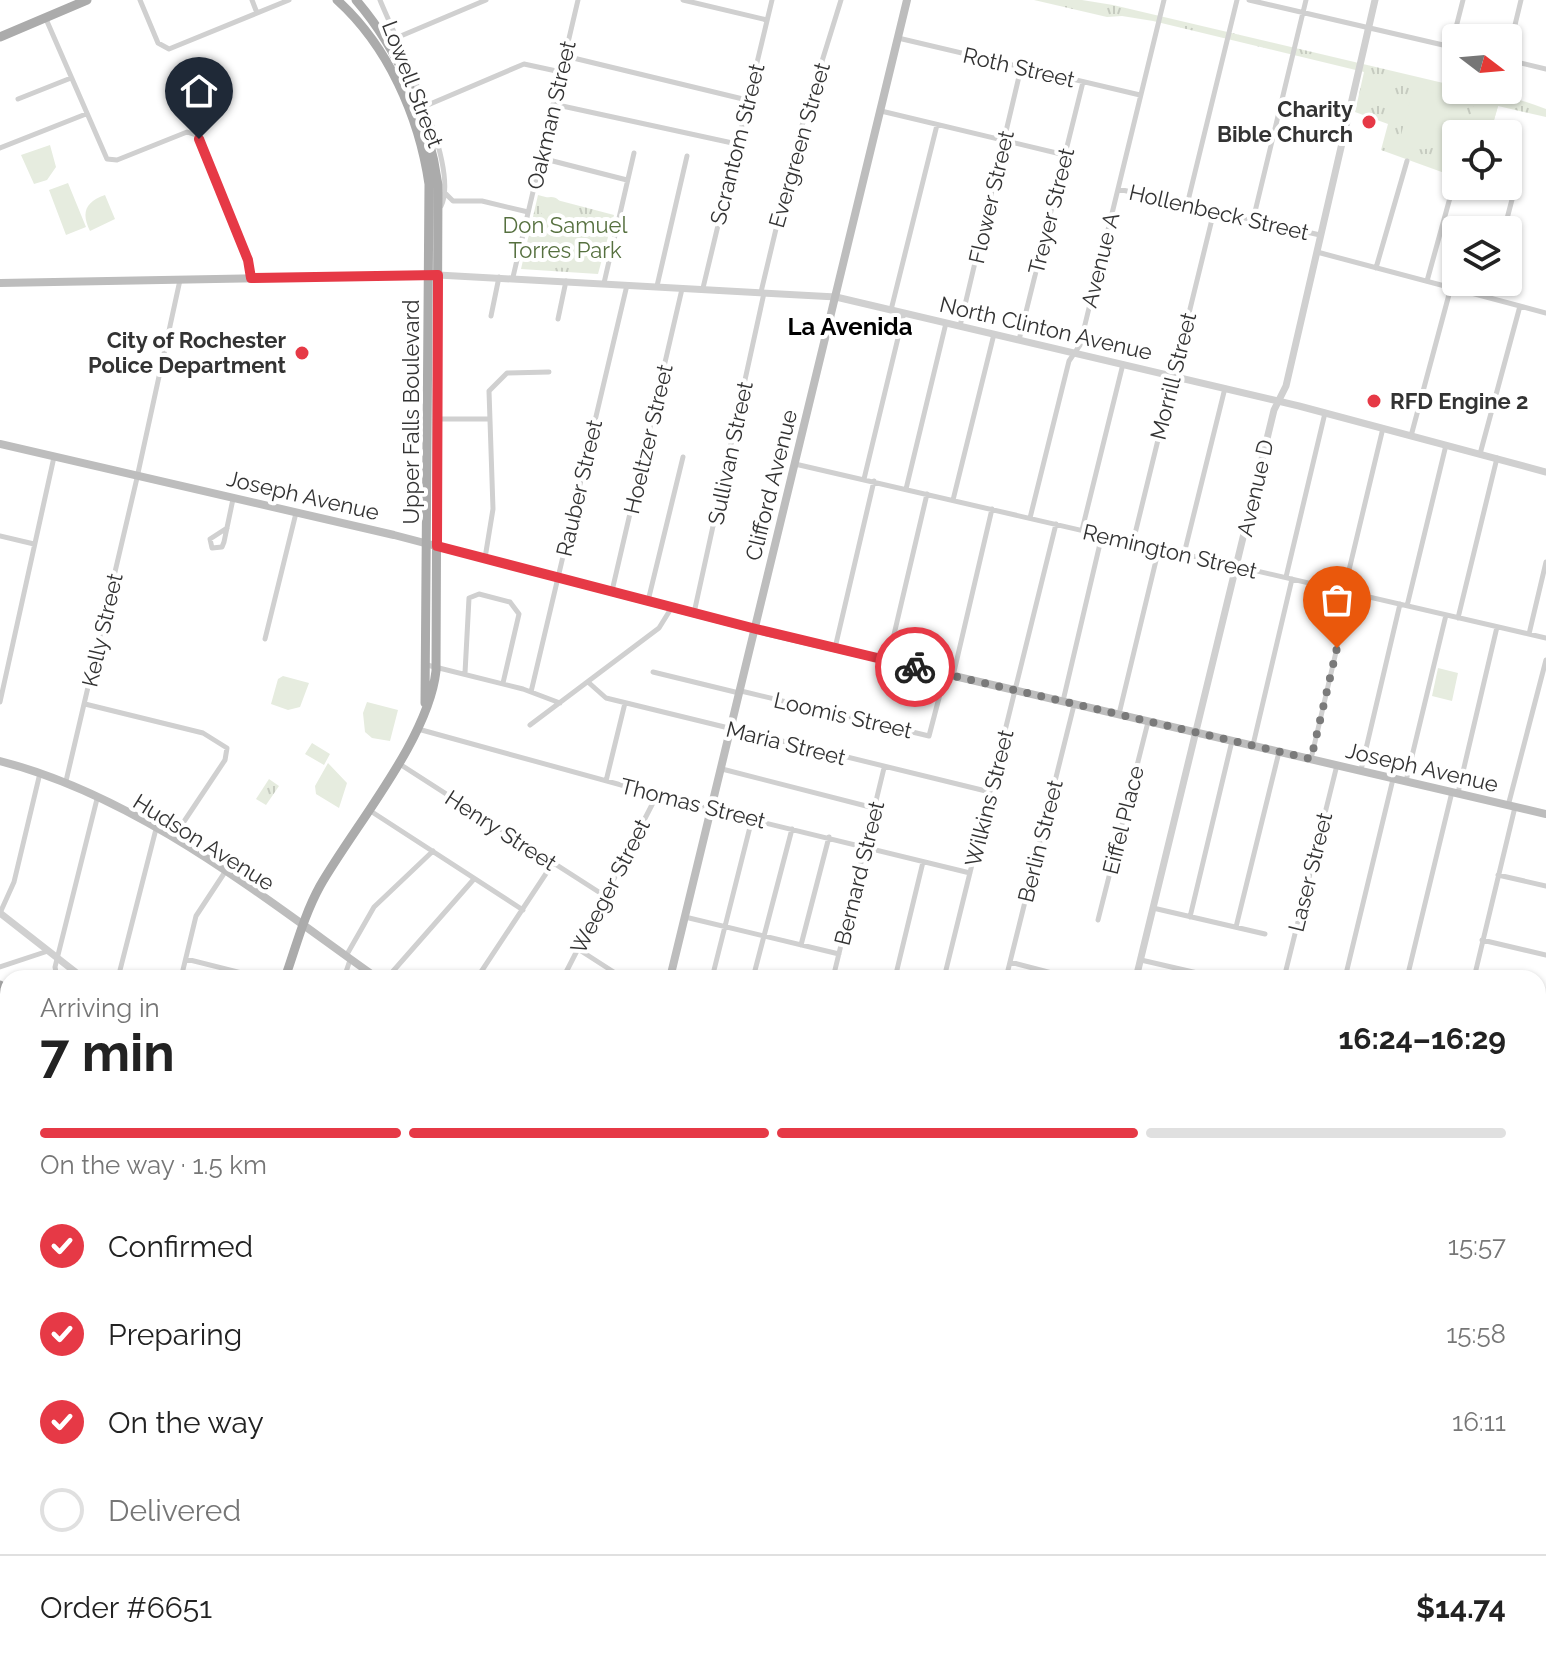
<!DOCTYPE html>
<meta charset="utf-8">
<style>
:root{--surface:#fff;--page:#f2f2f2;--text:#222;--muted:#767676;--line:#e0e0e0;--accent:#e63946}
body{margin:0;font-family:Raleway,sans-serif;background:var(--page);color:var(--text);height:100vh;display:flex;flex-direction:column;font-size:30px;white-space:nowrap}
*{box-sizing:border-box;margin:0}
p{font-size:26px;color:var(--muted)}
.icon{flex:none;width:44px;height:44px;fill:none;stroke:currentColor;stroke-width:2;stroke-linecap:round;stroke-linejoin:round}
.map{position:relative;flex:1;overflow:hidden}
.sheet{position:absolute;left:0px;top:970px;width:1546px;height:706px;display:flex;flex-direction:column;background:var(--surface);border-radius:24px 24px 0 0;box-shadow:0 2px 6px #0004}
.sheet>*{flex:none}
.needle{width:52px;rotate:106deg}
.controls{position:absolute;left:1442px;top:24px;display:grid;gap:16px}
.controls a{display:grid;place-items:center;width:80px;height:80px;border-radius:8px;background:var(--surface);box-shadow:0 2px 6px #0004;font-size:40px}
.pin{position:absolute;display:grid;place-items:center;width:68px;height:68px;color:#fff;margin:-82px -34px;border-radius:50% 50% 50% 0;rotate:-45deg;box-shadow:0 0 8px #0007}
.pin .icon{rotate:45deg}
.courier{position:absolute;display:grid;place-items:center;width:80px;height:80px;margin:-40px;border:6px solid #e63946;border-radius:50%;background:#fff;color:#222;box-shadow:0 2px 10px #0007}
.headline em{font-style:normal;font-weight:700}
.headline div{display:flex;flex-direction:column-reverse}
.headline{display:flex;align-items:center;justify-content:space-between;height:136px;padding:0 40px}
h1{font-size:52px;font-weight:700;line-height:60px}
.bar{display:grid;grid-template-columns:repeat(4,1fr);gap:12px 8px;align-content:center;height:96px;padding:0 40px}
.bar i{height:10px;border-radius:6px;background:var(--line)}
.bar .active{background:var(--accent)}
.bar p{grid-column:span 4}
.line{display:flex;align-items:center;gap:20px;padding:0 40px;border-top:2px solid var(--line)}
.line div{flex:1}
ol{padding:0 40px;list-style:none}
li{display:flex;align-items:center;gap:24px;height:88px}
li p{margin-inline-start:auto}
li .icon{padding:8px;border-radius:50%;background:var(--accent);color:#fff;stroke-width:4}
li:last-child{color:var(--muted)}
li i{width:44px;height:44px;border:4px solid var(--line);border-radius:50%}
.map>svg:first-child{display:block}
</style>
<div class="map">
<svg width="1546" height="1675" viewBox="0 0 1546 1675">
<defs>
<pattern id="park-tufts" width="24" height="20" patternUnits="userSpaceOnUse" patternTransform="scale(2)"><rect width="24" height="20" fill="#e6ecdf"/><path d="M3 7l-1-3M5 7V3M7 7l1-3M15 17l-1-3M17 17v-4M19 17l1-3" fill="none" stroke="#c6cbc0"/></pattern>
</defs>
<rect width="100%" height="100%" fill="#fff"/>
<path fill="url(#park-tufts)" d="M1034,0H1082L1113,5L1456,86V90C1486,90 1518,98 1546,109V117L1498,106L1490,134H1456L1450,175L1381,150L1388,124L1355,112L1364,72L1153,21L1122,16L1107,17Z
M538,195L614,215L598,274L521,269Z
M269,779L279,786L266,805L256,799Z
M894,1668H962L959,1675H893Z"/>
<path fill="#e6ecdf" d="M1416,88L1466,101C1455,140 1442,157 1398,146L1413,90Z
M1475,100L1498,106L1490,134H1465Z
M50,145L56,167L47,180L34,184L21,155Z
M68,183L86,227L66,235L49,190Z
M105,195L115,219L90,231C81,213 85,202 105,195Z
M540 208a11 11 0 1 1 22 0a11 11 0 1 1-22 0Z
M539,236L565,243L564,268L536,264Z
M1438,668L1458,673L1452,701L1432,696Z
M283,676L309,683L300,707L288,710L271,704L278,679Z
M367,702L398,710L390,741L372,738L365,732L363,713Z
M312,743L330,754L324,765L305,754Z
M328,763L347,783L339,808L316,794L315,786Z
M8,1153V1214L0,1209V1156Z"/>
<g fill="none" stroke-linecap="round" stroke-linejoin="round">
<path stroke="#d0d0d0" stroke-width="5" d="M140,0L158,43L169,49L289,0
M252,0L257,13
M380,0C397,42 461,167 441,206
M683,0L767,20
M1249,0L1456,48
M46,19L107,159L117,160L187,132L196,135L248,260L251,278
M396,38L486,0
M898,38L1140,95
M1451,47L1463,0
M1508,54L1521,0
M565,56L747,100
M1508,60L1546,69
M18,99L71,78
M553,104L737,144
M423,107L524,64L561,72
M881,111L1065,155
M0,148L86,114
M541,158L627,180
M1118,189L1320,235
M446,194L453,201H482L528,212
M1187,205L1237,0
M1253,220L1306,0
M1504,230L1519,173L1508,170
M1317,252L1546,313
M1376,268L1407,161
M513,277L578,0
M1427,281L1456,176
M604,283L634,153
M657,286L687,156
M703,288L772,0
M761,292L796,145L841,0
M1486,297L1490,282
M891,310L937,125
M491,316L499,277
M558,319L566,281
M960,326L1021,68
M1019,340L1083,82
M438,419H488
M1411,436L1451,287
M1480,454L1520,306
M795,464L1546,638
M138,473L180,280
M864,479L904,313
M906,489L946,323
M953,500L994,334
M1030,518L1069,361L1080,345L1164,0
M227,528L210,539L212,548L222,547L224,542L233,499
M1082,530L1123,364
M0,536L34,544
M1133,542L1214,211
M1184,554L1225,388
M485,558L493,509L489,391L507,373L549,372
M1286,577L1325,413
M612,591L682,289
M1344,591L1383,428
M648,601L683,457
M1407,606L1446,445
M694,613L764,293
M1458,618L1497,458
M1529,634L1546,562
M265,639L296,513
M835,648L874,481
M888,660L927,494
M427,665L523,689L560,703
M653,672L739,693
M465,673L469,598L479,594L510,602L519,614L503,683
M953,676L992,509
M588,682L606,698L990,792
M741,691L929,736L945,675
M531,692L627,285
M1063,701L1102,535
M0,702L54,457
M85,704L203,733L227,748L225,760L173,838
M1119,714L1159,548
M530,725L659,628L672,607
M418,729L712,810L970,873
M1253,745L1292,579
M1311,759L1350,592
M398,763L605,896
M722,769L874,808
M1361,770L1400,604
M66,781L137,478
M606,781L625,703
M1406,781L1446,615
M1458,793L1497,627
M1508,806L1546,660
M369,810L523,910
M1498,875L1546,886
M1153,908L1265,934
M0,913L14,882L40,773
M685,917L839,954
M1190,917L1232,741
M1098,920L1148,722
M1236,927L1279,752
M1482,940L1546,955
M801,945L829,837
M578,949L623,978
M346,956L374,907L433,851
M186,959L262,978
M1141,960L1219,978
M1010,962L1071,978
M0,967L48,951
M57,978L55,967L97,799
M118,978L156,829
M181,978L196,916L225,872
M344,978L350,960
M387,978L474,879
M477,978L553,863
M563,978L657,795
M712,978L752,819
M753,978L792,829
M833,978L884,768
M895,978L923,862
M944,978L1056,524
M1006,978L1074,705
M1284,978L1337,765
M1345,978L1393,779
M1407,978L1452,792
M1474,978L1515,807
M1538,1017L1546,1019
M1538,1084L1546,1086
M1538,1157L1541,1146
M0,1332L8,1322
M0,1353L8,1360
M0,1370L8,1360
M0,1480L8,1487
M0,1554L8,1545
M1538,1563L1546,1565
M1538,1622L1546,1623
M0,1637L8,1639
M106,1668L115,1675
M211,1668L219,1675
M378,1668L386,1675
M317,1675L323,1668
M533,1675L535,1668
M584,1675L591,1668
M660,1675L662,1668
M890,1675L892,1668
M1016,1675L1017,1668
M1061,1675L1063,1668
M1112,1675L1114,1668
M1163,1675L1165,1668
M1221,1675L1222,1668
M1282,1675L1284,1668
M1343,1675L1345,1668
M1406,1675L1408,1668
M1539,1675L1546,1646"/>
<path stroke="#d0d0d0" stroke-width="7" d="M438,275L836,297L1299,406L1546,472
M0,913L83,978
M1136,978L1274,410L1286,386L1375,0
M0,1306L8,1312
M0,1568L8,1570
M87,1675L89,1668
M963,1675L966,1668"/>
<path stroke="#bdbdbd" stroke-width="8" d="M0,283L431,275
M0,444L394,535L765,632L1546,814
M0,761C140,797 261,896 377,978
M670,978L907,0
M1538,1359L1546,1360
M1538,1418L1546,1384
M0,1452L8,1443
M816,1668L846,1675
M488,1675L490,1668
M1478,1675L1479,1668"/>
<path stroke="#ababab" stroke-width="9" d="M337,0C388,46 419,116 429,184L425,703
M0,37L87,0
M285,978C296,947 304,915 320,886C355,825 428,740 436,671L438,185C429,119 399,50 356,0
M0,985L8,1010
M599,1668L607,1675"/>
</g>
<g fill="none" stroke-linecap="round" stroke-linejoin="round">
<path stroke="#7a7a7a" stroke-width="8" stroke-dasharray="0 14.4" d="M915,667L1311,759L1337,648"/>
<path stroke="#e63946" stroke-width="10" d="M199,139L248,260L251,278L438,275L437,546L756,629L915,667"/>
</g>
<g fill="#e63946" stroke="#fff" stroke-width="3">
<circle cx="1369" cy="122" r="8"/>
<circle cx="302" cy="353" r="8"/>
<circle cx="1374" cy="401" r="8"/>
</g>
<g text-anchor="middle" dominant-baseline="central" stroke-width="8" stroke-linejoin="round" paint-order="stroke">
<g font-size="22" fill="#333" stroke="#fff">
<text transform="translate(1019 67) rotate(13)">Roth Street</text>
<text transform="translate(413 84) rotate(69)">Lowell Street</text>
<text transform="translate(551 115) rotate(-77)">Oakman Street</text>
<text transform="translate(737 144) rotate(-76)">Scrantom Street</text>
<text transform="translate(799 145) rotate(-74)">Evergreen Street</text>
<text transform="translate(991 197) rotate(-77)">Flower Street</text>
<text transform="translate(1051 211) rotate(-76)">Treyer Street</text>
<text transform="translate(1219 212) rotate(13)">Hollenbeck Street</text>
<text transform="translate(1100 260) rotate(-76)">Avenue A</text>
<text transform="translate(1046 328) rotate(13)">North Clinton Avenue</text>
<text transform="translate(1173 376) rotate(-76)">Morrill Street</text>
<text transform="translate(411 412) rotate(-90)">Upper Falls Boulevard</text>
<text transform="translate(648 439) rotate(-77)">Hoeltzer Street</text>
<text transform="translate(730 453) rotate(-78)">Sullivan Street</text>
<text transform="translate(771 485) rotate(-76)">Clifford Avenue</text>
<text transform="translate(579 488) rotate(-77)">Rauber Street</text>
<text transform="translate(1255 488) rotate(-77)">Avenue D</text>
<text transform="translate(303 495) rotate(13)">Joseph Avenue</text>
<text transform="translate(1170 551) rotate(13)">Remington Street</text>
<text transform="translate(102 630) rotate(-77)">Kelly Street</text>
<text transform="translate(843 715) rotate(13)">Loomis Street</text>
<text transform="translate(786 743) rotate(14)">Maria Street</text>
<text transform="translate(1422 767) rotate(13)">Joseph Avenue</text>
<text transform="translate(989 798) rotate(-76)">Wilkins Street</text>
<text transform="translate(693 803) rotate(14)">Thomas Street</text>
<text transform="translate(1123 820) rotate(-76)">Eiffel Place</text>
<text transform="translate(501 830) rotate(33)">Henry Street</text>
<text transform="translate(1040 841) rotate(-76)">Berlin Street</text>
<text transform="translate(204 842) rotate(32)">Hudson Avenue</text>
<text transform="translate(1310 872) rotate(-76)">Laser Street</text>
<text transform="translate(859 873) rotate(-76)">Bernard Street</text>
<text transform="translate(610 886) rotate(-63)">Weeger Street</text>
</g>
<g font-size="22" font-weight="bold" fill="#333" stroke="#fff" text-anchor="end">
<text x="1353" y="109">Charity<tspan x="1353" dy="25">Bible Church</tspan></text>
<text x="286" y="340">City of Rochester<tspan x="286" dy="25">Police Department</tspan></text>
<text x="1390" y="401" text-anchor="start">RFD Engine 2</text>
</g>
<g font-size="22" fill="#56703f" stroke="#fff">
<text x="565" y="225">Don Samuel<tspan x="565" dy="25">Torres Park</tspan></text>
</g>
<g font-size="24" font-weight="bold" fill="#000" stroke="#fff">
<text x="850" y="326">La Avenida</text>
</g>
</g>
</svg>
<div class="controls">
<a><svg class="needle" viewBox="-14 -14 28 28"><path d="M0-13l5 13h-10z" fill="#e53935"/><path d="M0 13l5-13h-10z" fill="#767676"/></svg></a>
<a><svg class="icon" aria-label="locate" viewBox="0 0 24 24"><circle cx="12" cy="12" r="6"/><path d="M12 2v4M12 18v4M2 12h4M18 12h4"/></svg></a>
<a><svg class="icon" aria-label="layers" viewBox="0 0 24 24"><path d="M12 4l9 5-9 5-9-5zM3 14l9 5 9-5"/></svg></a>
</div>
<div class="pin" style="left:1337px;top:648px;background:#ea580c"><svg class="icon" aria-label="bag" viewBox="0 0 24 24"><path d="M5 8h14l-1 12H6zM9 8a3 3 0 0 1 6 0"/></svg></div>
<div class="pin" style="left:199px;top:139px;background:#1f2937"><svg class="icon" aria-label="home" viewBox="0 0 24 24"><path d="M3 11l9-7 9 7M6 9v11h12V9"/></svg></div>
<div class="courier" style="left:915px;top:667px"><svg class="icon" aria-label="bike" viewBox="0 0 24 24"><circle cx="6" cy="16" r="4"/><circle cx="18" cy="16" r="4"/><path d="M6 16l4-8h5l3 8M10 8l3 8H6M13 5h3"/></svg></div>
<section class="sheet">
<div class="headline"><div><h1>7 min</h1><p>Arriving in</p></div><em>16:24–16:29</em></div>
<div class="bar"><i class="active"></i><i class="active"></i><i class="active"></i><i></i><p>On the way · 1.5 km</p></div>
<ol>
<li><svg class="icon" aria-label="check" viewBox="0 0 24 24"><path d="M5 12l5 5 9-10"/></svg>Confirmed<p>15:57</p></li>
<li><svg class="icon" aria-label="check" viewBox="0 0 24 24"><path d="M5 12l5 5 9-10"/></svg>Preparing<p>15:58</p></li>
<li><svg class="icon" aria-label="check" viewBox="0 0 24 24"><path d="M5 12l5 5 9-10"/></svg>On the way<p>16:11</p></li>
<li><i></i>Delivered</li>
</ol>
<div class="line" style="height:104px"><div>Order #6651</div><b>$14.74</b></div>
</section>
</div>
